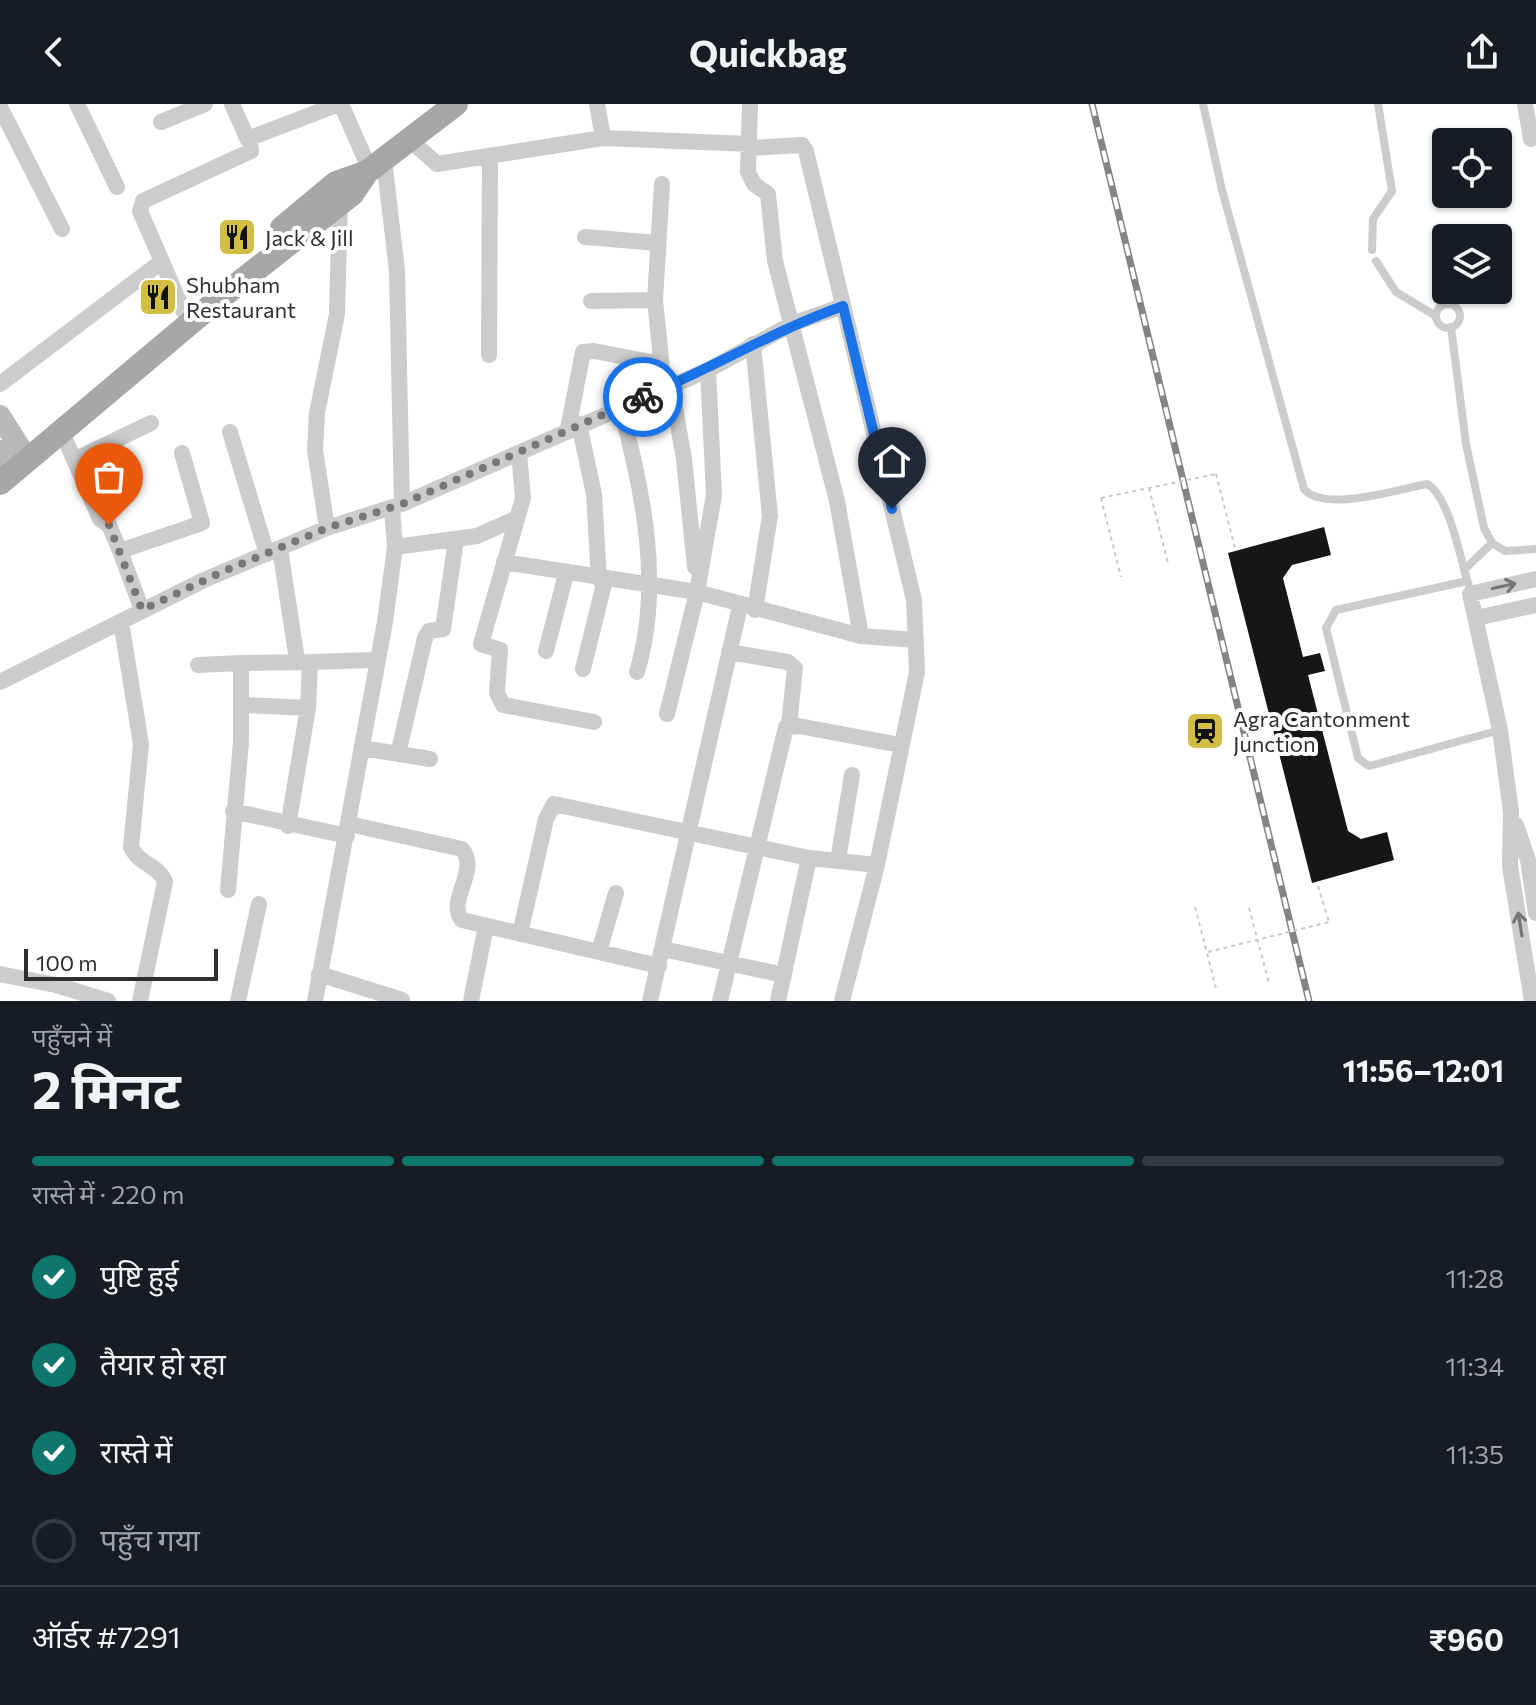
<!DOCTYPE html>
<html lang="hi">
<meta charset="utf-8">
<style>
:root{--surface:#171b24;--page:#242831;--text:#f1f3f6;--muted:#9ea1a6;--line:#363941;--accent:#0f766e}
body{margin:0;font-family:Commissioner,"Noto Sans Devanagari",sans-serif;background:var(--page);color:var(--text);height:100vh;display:flex;flex-direction:column;font-size:30px;white-space:nowrap}
*{box-sizing:border-box;margin:0}
p{font-size:26px;color:var(--muted)}
.icon{flex:none;width:44px;height:44px;fill:none;stroke:currentColor;stroke-width:2;stroke-linecap:round;stroke-linejoin:round}
.map{position:relative;height:897px;overflow:hidden}
.side{display:flex;flex-direction:column;background:var(--surface);flex:1}
.side>*{flex:none}
.tools{position:absolute;left:1432px;top:24px;display:grid;gap:16px}
.tools a{display:grid;place-items:center;width:80px;height:80px;border-radius:8px;background:var(--surface);box-shadow:0 2px 6px #0004;font-size:40px}
.scale{position:absolute;left:24px;bottom:20px;width:194px;box-sizing:border-box;padding-left:8px;border:4px solid #2f2f2f;border-top:0;font-size:22px;line-height:28px;white-space:nowrap;color:#2f2f2f;-webkit-text-stroke:6px #fff;paint-order:stroke}
.pin{position:absolute;display:grid;place-items:center;width:68px;height:68px;color:#fff;margin:-82px -34px;border-radius:50% 50% 50% 0;rotate:-45deg;box-shadow:0 0 8px #0007}
.pin .icon{rotate:45deg}
.courier{position:absolute;display:grid;place-items:center;width:80px;height:80px;margin:-40px;border:6px solid #1a73e8;border-radius:50%;background:#fff;color:#222;box-shadow:0 2px 10px #0007}
.overview em{font-style:normal;font-weight:700}
.overview div{display:flex;flex-direction:column-reverse}
.overview{display:flex;align-items:center;justify-content:space-between;height:136px;padding:0 32px}
h1{font-size:52px;font-weight:700;line-height:60px}
.bar{display:grid;grid-template-columns:repeat(4,1fr);gap:12px 8px;align-content:center;height:96px;padding:0 32px}
.bar i{height:10px;border-radius:6px;background:var(--line)}
.bar .selected{background:var(--accent)}
.bar p{grid-column:span 4}
.line{display:flex;align-items:center;gap:20px;padding:0 32px;border-top:2px solid var(--line)}
.line div{flex:1}
ol{padding:0 32px;list-style:none}
li{display:flex;align-items:center;gap:24px;height:88px}
li p{margin-inline-start:auto}
li .icon{padding:8px;border-radius:50%;background:var(--accent);color:#fff;stroke-width:4}
li:last-child{color:var(--muted)}
li i{width:44px;height:44px;border:4px solid var(--line);border-radius:50%}
header{display:flex;justify-content:space-between;align-items:center;height:104px;padding:0 32px;background:var(--surface);font-size:36px;font-weight:700}
.map>svg:first-child{display:block}
</style>
<header><svg class="icon" aria-label="back" viewBox="0 0 24 24"><path d="M15 5l-7 7 7 7"/></svg>Quickbag<svg class="icon" aria-label="share" viewBox="0 0 24 24"><path d="M12 15V3M7 8l5-5 5 5M5 13v7h14v-7"/></svg></header>
<div class="map">
<svg width="1536" height="897" viewBox="0 0 1536 897">
<rect width="100%" height="100%" fill="#fff"/>
<path fill="#161616" d="M1324,423L1331,451L1292,461L1283,474L1303,553L1320,549L1325,567L1308,571L1348,727L1361,735L1387,728L1394,756L1312,779L1228,449Z"/>
<g fill="none" stroke-linecap="round" stroke-linejoin="round">
<path stroke="#c9c9c9" stroke-width="2" stroke-dasharray="4 4" stroke-linecap="butt" d="M1216,370L1235,444
M1149,384L1168,459
M1101,394L1121,473
M1318,782L1329,818
M1195,803L1216,884
M1249,804L1269,879"/>
<path stroke="#ccc" stroke-width="8" d="M1203,0L1222,86L1304,385C1324,409 1399,385 1427,380C1451,393 1461,462 1471,488
M1372,146L1373,115L1392,87L1378,0
M1376,157L1396,188L1436,212
M1436 212a12 12 0 1 1 24 0a12 12 0 1 1-24 0Z
M1451,223L1466,340L1484,424L1492,439L1505,447L1536,445
M1464,466L1492,439
M1467,477L1336,506L1326,524L1358,654L1369,662L1500,626"/>
<path stroke="#ccc" stroke-width="16" d="M77,0L117,83
M232,0L248,36
M341,0L370,66
M597,0L603,34L750,40
M750,0L748,68L754,80L768,90L775,157L837,397L861,532
M1525,0L1531,35
M0,3L62,125
M161,18L205,0
M409,35L437,60L603,34
M750,44L802,41L806,47L914,496L917,568L877,761L842,897
M384,55L397,167L402,400
M585,133L658,139
M655,196L662,80
M591,197L655,196L664,284
M183,206L140,107L143,97L251,47L250,34L339,0
M753,240L770,412L755,506
M489,251L490,54
M0,280L161,158
M671,281L684,355L695,463
M620,301C643,387 663,481 637,568
M579,320L594,390L599,475
M568,325L583,248L594,247L661,260
M61,326L100,415L109,421L120,447
M230,328L267,450
M519,349L523,394L481,540L500,546L497,589L503,601L594,618
M74,356L151,319
M327,424L315,346L317,309L337,210L340,99
M395,443L477,432L517,414
M280,445L297,556
M504,458L697,488L861,532L916,536
M142,506L120,447L202,419L182,349
M1476,514L1536,501
M121,518L141,640L131,743C139,761 159,761 165,778L140,897
M546,547L566,470
M729,548L788,558L795,564L789,621
M310,558L376,556
M241,559L310,558L308,604L243,601
M198,561L241,559V638L228,786
M583,565L605,476
M0,578L204,476L327,424L402,400L708,266L792,220L843,202
M667,610L697,488L714,391L708,266
M362,644L430,655
M398,650L425,534L429,527L443,525L456,436
M233,707L347,732
M349,720L462,745C480,767 446,797 462,816L659,862
M1516,721L1528,756L1536,809
M288,722L308,604
M838,756L852,671
M520,830L546,715L554,700L809,754L877,761
M663,845L784,871
M599,848L616,789
M0,870L56,881L108,897
M319,870L402,896
M238,897L259,800
M315,897L385,518L395,443L392,404
M471,897L486,822
M650,897L740,502
M720,897L786,623L799,622L900,641
M778,897L809,754
M1532,897L1510,762L1511,708L1500,626L1470,490L1536,475"/>
<path stroke="#b9b9b9" stroke-width="22" d="M0,312L27,355
M0,347L13,368"/>
<path stroke="#a7a7a7" stroke-width="24" d="M282,124L336,79L367,68
M0,379L220,194L352,90L367,68L456,0"/>
<defs>
<path id="rail" d="M1092,0L1309,897"/>
</defs>
<use href="#rail" stroke="#848484" stroke-width="7"/>
<use href="#rail" stroke="#fff" stroke-width="4" stroke-dasharray="12" stroke-linecap="butt"/>
<path stroke="#c9c9c9" stroke-width="2" stroke-dasharray="4 4" stroke-linecap="butt" d="M1101,394L1216,370
M1208,848L1329,818"/>
</g>
<defs><path id="oneway-shaft" d="M-6 0H5M1.5-3L5.5 0L1.5 3" fill="none" stroke-width="1.6" stroke-linecap="round" stroke-linejoin="round" transform="scale(2)"/></defs>
<g stroke="#767676">
<use href="#oneway-shaft" transform="translate(1504 482) rotate(-12)"/>
<use href="#oneway-shaft" transform="translate(1520 820) rotate(-99)"/>
</g>
<g fill="none" stroke-linecap="round" stroke-linejoin="round">
<path stroke="#787878" stroke-width="8" stroke-dasharray="0 14.4" d="M109,421L142,506L222,468L327,424L402,400L643,293"/>
<path stroke="#1a73e8" stroke-width="10" d="M643,293C711,265 773,227 843,202L892,405"/>
</g>
<defs>
<symbol id="restaurant-square" viewBox="-11 -11 22 22"><rect x="-9" y="-9" width="18" height="18" rx="4" fill="#d2bd45" stroke="#fff"/><path d="M-5-6h1v4h1v-4h1v4h1v-4h1v5L-1.5 .5V6h-2V.5L-5-1ZM5-6V6H3V1.5H1.5Q1.5-4 5-6Z" fill="#111"/></symbol>
<symbol id="station-square" viewBox="-11 -11 22 22"><rect x="-9" y="-9" width="18" height="18" rx="4" fill="#d2bd45" stroke="#fff"/><path d="M-3-6H3Q5-6 5-4V2Q5 4 3 4L4.5 6H3L1.5 4h-3L-3 6H-4.5L-3 4Q-5 4-5 2V-4Q-5-6-3-6ZM-3.5-4v3h7v-3ZM-3.5 1v1.5H-2V1ZM2 1v1.5H3.5V1Z" fill="#111"/></symbol>
</defs>
<g fill-rule="evenodd">
<use href="#restaurant-square" x="215" y="111" width="44" height="44"/>
<use href="#restaurant-square" x="136" y="171" width="44" height="44"/>
<use href="#station-square" x="1183" y="605" width="44" height="44"/>
</g>
<g text-anchor="middle" dominant-baseline="central" stroke-width="8" stroke-linejoin="round" paint-order="stroke">
<g font-size="22" fill="#2f2f2f" stroke="#fff" text-anchor="start">
<text x="265" y="133">Jack &amp; Jill</text>
<text x="186" y="180">Shubham<tspan x="186" dy="25">Restaurant</tspan></text>
<text x="1233" y="614">Agra Cantonment<tspan x="1233" dy="25">Junction</tspan></text>
</g>
</g>
</svg>
<div class="tools">
<a><svg class="icon" aria-label="locate" viewBox="0 0 24 24"><circle cx="12" cy="12" r="6"/><path d="M12 2v4M12 18v4M2 12h4M18 12h4"/></svg></a>
<a><svg class="icon" aria-label="layers" viewBox="0 0 24 24"><path d="M12 4l9 5-9 5-9-5zM3 14l9 5 9-5"/></svg></a>
</div>
<div class="scale">100 m</div>
<div class="pin" style="left:109px;top:421px;background:#ea580c"><svg class="icon" aria-label="bag" viewBox="0 0 24 24"><path d="M5 8h14l-1 12H6zM9 8a3 3 0 0 1 6 0"/></svg></div>
<div class="pin" style="left:892px;top:405px;background:#1f2937"><svg class="icon" aria-label="home" viewBox="0 0 24 24"><path d="M3 11l9-7 9 7M6 9v11h12V9"/></svg></div>
<div class="courier" style="left:643px;top:293px"><svg class="icon" aria-label="bike" viewBox="0 0 24 24"><circle cx="6" cy="16" r="4"/><circle cx="18" cy="16" r="4"/><path d="M6 16l4-8h5l3 8M10 8l3 8H6M13 5h3"/></svg></div>
</div>
<section class="side">
<div class="overview"><div><h1>2 मिनट</h1><p>पहुँचने में</p></div><em>11:56–12:01</em></div>
<div class="bar"><i class="selected"></i><i class="selected"></i><i class="selected"></i><i></i><p>रास्ते में · 220 m</p></div>
<ol>
<li><svg class="icon" aria-label="check" viewBox="0 0 24 24"><path d="M5 12l5 5 9-10"/></svg>पुष्टि हुई<p>11:28</p></li>
<li><svg class="icon" aria-label="check" viewBox="0 0 24 24"><path d="M5 12l5 5 9-10"/></svg>तैयार हो रहा<p>11:34</p></li>
<li><svg class="icon" aria-label="check" viewBox="0 0 24 24"><path d="M5 12l5 5 9-10"/></svg>रास्ते में<p>11:35</p></li>
<li><i></i>पहुँच गया</li>
</ol>
<div class="line" style="height:104px"><div>ऑर्डर #7291</div><b>₹960</b></div>
</section>
